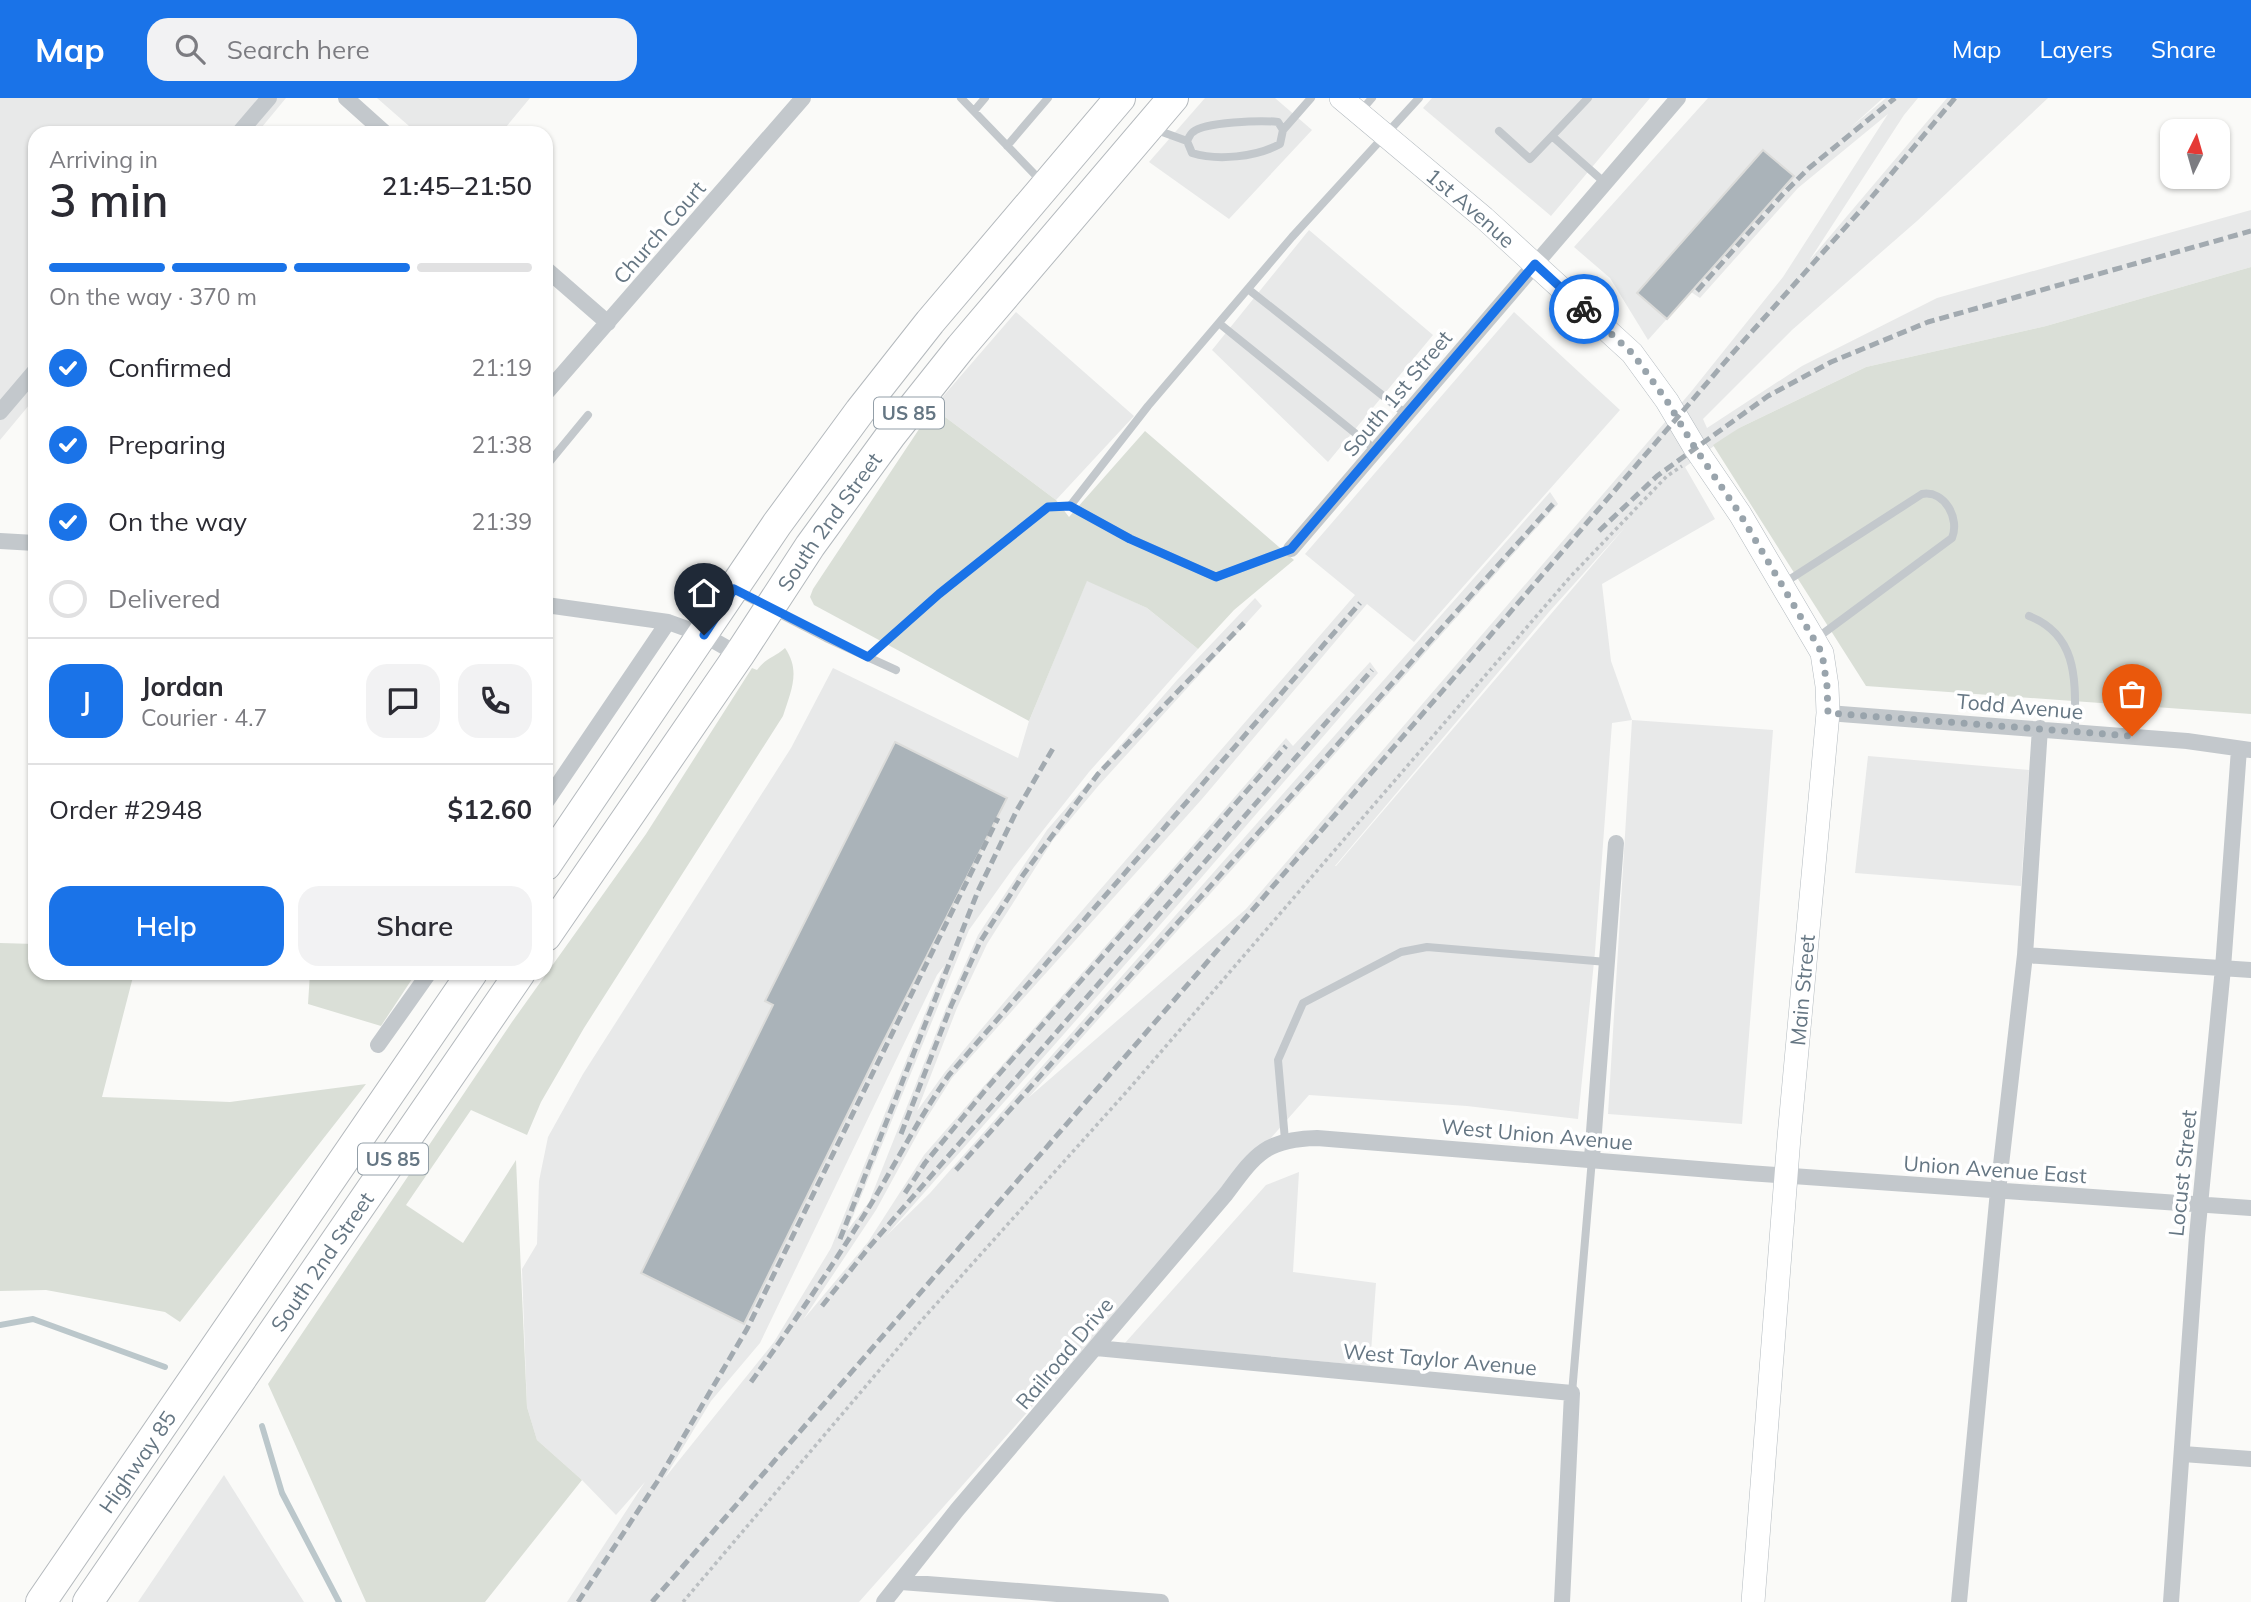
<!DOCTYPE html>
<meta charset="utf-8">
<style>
:root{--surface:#fff;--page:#f2f2f3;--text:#2b2b33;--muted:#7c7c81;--line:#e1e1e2;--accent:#1a73e8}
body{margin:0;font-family:Mulish,sans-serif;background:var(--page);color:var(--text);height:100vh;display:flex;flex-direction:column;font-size:26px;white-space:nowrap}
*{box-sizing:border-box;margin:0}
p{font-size:23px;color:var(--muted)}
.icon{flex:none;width:38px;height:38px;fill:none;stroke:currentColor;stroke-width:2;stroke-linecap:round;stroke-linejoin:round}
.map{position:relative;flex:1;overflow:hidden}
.details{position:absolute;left:28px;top:28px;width:525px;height:854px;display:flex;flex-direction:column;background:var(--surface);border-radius:21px;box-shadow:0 2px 5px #0004}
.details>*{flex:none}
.needle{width:46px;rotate:5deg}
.fabs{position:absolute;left:2160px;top:21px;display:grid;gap:14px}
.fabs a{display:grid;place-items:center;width:70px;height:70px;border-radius:14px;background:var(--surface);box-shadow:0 2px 5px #0004;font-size:35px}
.pin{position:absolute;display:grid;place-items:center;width:60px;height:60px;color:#fff;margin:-72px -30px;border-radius:50% 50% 50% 0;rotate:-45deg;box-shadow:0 0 7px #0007}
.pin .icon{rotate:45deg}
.courier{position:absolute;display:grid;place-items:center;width:70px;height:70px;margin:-35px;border:5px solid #1a73e8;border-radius:50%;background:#fff;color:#222;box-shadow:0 2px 9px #0007}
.summary em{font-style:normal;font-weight:600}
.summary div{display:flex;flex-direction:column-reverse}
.summary{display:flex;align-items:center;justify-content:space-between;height:119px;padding:0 21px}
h1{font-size:46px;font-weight:600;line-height:52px}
.bar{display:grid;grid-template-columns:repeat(4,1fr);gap:10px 7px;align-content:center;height:84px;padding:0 21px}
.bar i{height:9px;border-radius:5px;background:var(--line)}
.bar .current{background:var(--accent)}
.bar p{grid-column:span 4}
.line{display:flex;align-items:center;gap:18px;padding:0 21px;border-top:2px solid var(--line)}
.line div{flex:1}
.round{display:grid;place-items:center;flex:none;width:74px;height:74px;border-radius:21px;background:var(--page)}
ol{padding:0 21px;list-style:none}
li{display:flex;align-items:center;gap:21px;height:77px}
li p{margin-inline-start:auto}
li .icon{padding:7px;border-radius:50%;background:var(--accent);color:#fff;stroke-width:4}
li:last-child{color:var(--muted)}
li i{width:38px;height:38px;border:4px solid var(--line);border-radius:50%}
.primary-button{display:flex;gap:14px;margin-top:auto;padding:14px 21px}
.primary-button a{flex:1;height:80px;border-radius:21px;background:var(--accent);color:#fff;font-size:28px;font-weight:600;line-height:80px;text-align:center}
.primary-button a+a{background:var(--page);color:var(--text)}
header{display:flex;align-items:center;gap:42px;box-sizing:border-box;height:98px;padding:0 35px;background:var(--accent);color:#fff}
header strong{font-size:33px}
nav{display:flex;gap:38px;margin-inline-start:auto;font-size:24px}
.search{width:490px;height:63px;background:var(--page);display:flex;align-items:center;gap:18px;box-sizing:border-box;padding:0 24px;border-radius:21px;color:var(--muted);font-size:26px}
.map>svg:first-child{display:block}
</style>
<header>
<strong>Map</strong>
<div class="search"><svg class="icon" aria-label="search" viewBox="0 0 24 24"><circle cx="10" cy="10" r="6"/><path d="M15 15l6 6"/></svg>Search here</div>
<nav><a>Map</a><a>Layers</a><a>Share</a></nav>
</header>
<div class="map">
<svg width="2251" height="1504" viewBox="0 0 2251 1504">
<rect width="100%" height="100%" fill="#fafaf8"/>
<path fill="#e8e9e9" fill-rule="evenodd" d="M0,0H286L257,35H35V300L0,342Z
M377,0H530L501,35H417Z
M1205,0H1275L1312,32L1229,121L1149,64Z
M1432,0H1650L1551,118L1423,10Z
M1708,0H1883L1850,30L1886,0H1918L1904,17L1809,163L1947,0H2048L1917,123L1792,232L1703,321L1707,330L1802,268L1937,200L2251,112V169L2046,228L1866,269L1739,330L1685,369L1715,421L1602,486L1611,563L1632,622L1773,632L1742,1026L1608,1016L1632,622L1612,625L1595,854L1578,1021L1467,1008L1309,997L859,1504H567L645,1384L616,1417L582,1382L537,1342L527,1309L522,1171L537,1146L539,1083L548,1039L583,976L791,650L833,570L1018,660L1029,623L1087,482L1147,510L1198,551L1089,674L1014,769L969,832L847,1133L869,1104L948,905L978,837L1047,732L1177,582L1255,500L1262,508L1099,687L1053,742L987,846L957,910L917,1013L945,974L1067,830L1355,497L1305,456L1514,214L1620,312L1414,544L1367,506L1202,701L952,980L923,1026L876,1112L803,1222L868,1144L924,1057L1286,640L1293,648L1370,564L1378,575L1182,802L886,1138L930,1095L1550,394L1558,406L1028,1000L1246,811L1690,295L1783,179L1888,16L1798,90L1700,200L1691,194L1648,242L1610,180L1574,149ZM1626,428L1336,768H1335L1549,514ZM944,868L831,1150L774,1244L664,1381L711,1303L760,1245L937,877Z
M1309,132L1433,237L1328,364L1212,252Z
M1016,214L1134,318L1056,402L933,310Z
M1868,658L2029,672L2021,788L1855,775Z
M1299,1074L1293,1174L1376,1185L1370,1268L1125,1245L1266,1087Z
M224,1377L304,1504H138Z"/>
<path fill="#dadfd7" d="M2251,169V616L1866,588L1713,347L1739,330L1866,269L2046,228Z
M933,310L1056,402L1069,419L1145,333L1294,462L1234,512L1198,551L1147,510L1087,483L1029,623L814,507L810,499L813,491Z
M785,550C801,573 791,593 783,618L584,930L541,1004L527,1037L471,1012L406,1107L463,1145L516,1062L527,1309L537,1342L582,1382L485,1504H366L268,1286L512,924L646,736L752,570L757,572C767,559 774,560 785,550Z
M0,845L35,846V875H134L102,999L230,1004L366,986L180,1224L165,1214L46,1192L0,1193Z
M310,875H416L381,928L308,906Z"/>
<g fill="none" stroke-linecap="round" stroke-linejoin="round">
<path stroke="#bbc7cb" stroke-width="6" d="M0,1227L33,1221L165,1269
M262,1328L282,1395L339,1504"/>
</g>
<path fill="#aab3b9" stroke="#dcdcda" stroke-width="2" d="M1763,52L1794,78L1667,221L1637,195Z
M895,644L1007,700L876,958L744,1226L641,1175L773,907L765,903Z"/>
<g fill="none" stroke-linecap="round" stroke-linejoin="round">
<defs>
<g id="secondary">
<path id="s1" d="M1341,0L1484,120L1632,255L1667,303L1695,350L1740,416L1822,555L1827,588L1828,615L1789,1039L1753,1504"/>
</g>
<g id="highway">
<path d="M546,767L777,426L860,313L930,224L1120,0"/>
<path id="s2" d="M546,838L739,557L810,448L891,337L961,249L1173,0"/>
<path id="s3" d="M41,1504L472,875"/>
<path id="s4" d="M88,1504L520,875"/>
</g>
</defs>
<use href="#secondary" stroke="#b3babf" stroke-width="24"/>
<use href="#highway" stroke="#b4b9bd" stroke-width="32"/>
<path stroke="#bbbfc2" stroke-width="3.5" stroke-dasharray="3.5 3.5" stroke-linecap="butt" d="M683,1504L921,1223L1129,991L1571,478L1667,378L1682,368"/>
<path stroke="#c3c8cc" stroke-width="8" d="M961,0L1042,84
M1588,0L1552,38L1604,84
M974,13L985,0
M1360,14L1372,0
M1154,31L1187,43L1192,55C1218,63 1256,59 1280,46L1283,32L1278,24C1262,22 1204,24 1193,34C1191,35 1188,41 1187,43
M1283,32L1311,0
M1499,33L1530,61L1552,38
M1007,48L1048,0
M1248,191L1406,316
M1220,226L1376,352
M546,368L588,317
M1070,408L1148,308L1292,139L1419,0
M1784,485L1922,396C1945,392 1960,421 1952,440L1817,540
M739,495L826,540L896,572
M2029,518C2080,538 2075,586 2075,633
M868,559L939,496L1048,409L1070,408L1131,441L1216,479L1291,451
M1285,1042L1278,962L1303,905L1401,854L1427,849L1607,864
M1572,1295L1592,1061"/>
<path stroke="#c3c8cc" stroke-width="16" d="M346,0L385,35
M239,35L269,0
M546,171L608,225
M546,295L803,0
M0,314L35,273
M0,443L35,445
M1291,451L1678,0
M546,507L668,524L704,537L739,557
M1828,615L2187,643L2251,652
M546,704L668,524
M2025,857L2251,872
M378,947L429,875
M1592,1060L1616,745
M1096,1250L1572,1295L1562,1504
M2183,1356L2251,1361
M901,1484L1161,1504
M884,1504L957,1412L1226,1096C1255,1057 1265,1041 1317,1040L1748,1075L2251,1110
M1959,1504L1998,1093L2025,857L2040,630
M2171,1504L2197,1138L2223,870L2239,651"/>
<use href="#secondary" stroke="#fff" stroke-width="23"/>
<use href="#highway" stroke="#fff" stroke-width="30"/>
<path stroke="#a2aab0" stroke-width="5" stroke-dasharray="10 5" stroke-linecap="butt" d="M1697,193L1783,96L1809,70L1895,0
M1599,433L1657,378L1768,298L1831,264L1928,224L2251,133
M901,1036L951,908L980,844L1023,777L1098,676L1244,525
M956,1072L1553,406
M905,1095L925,1065L987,990L1286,648
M840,1141L978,793L1017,712L1055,647
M822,1208L870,1148L1372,572
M751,1284C793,1226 833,1167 871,1106C897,1063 920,1018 949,977L1360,505
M578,1504L657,1384L747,1231L998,720
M652,1504L1458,575L1731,257L1860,113L1955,0"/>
</g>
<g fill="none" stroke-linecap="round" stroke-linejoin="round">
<path stroke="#99a4ac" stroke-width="7" stroke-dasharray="0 12.6" d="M1584,211L1633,256L1667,303L1695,350L1740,416L1822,555L1827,588L1828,615L2132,638"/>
<path stroke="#1a73e8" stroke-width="9" d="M704,537L734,491L868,559L939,496L1048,409L1070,408L1130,441L1216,479L1291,451L1535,166L1584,211"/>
</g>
<g text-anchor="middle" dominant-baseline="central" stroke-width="7" stroke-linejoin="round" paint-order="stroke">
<g fill="#fff" stroke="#939fa8" stroke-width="2">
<rect x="874" y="299.5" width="70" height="31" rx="5"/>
<rect x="358" y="1045.5" width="70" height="31" rx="5"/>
</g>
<g font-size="19" font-weight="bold" fill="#657683">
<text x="909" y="315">US 85</text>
<text x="393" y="1061">US 85</text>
</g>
<g font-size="21" fill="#657683" stroke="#fff">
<text stroke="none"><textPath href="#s1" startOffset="170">1st Avenue</textPath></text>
<text transform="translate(659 134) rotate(-49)">Church Court</text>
<text transform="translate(1397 295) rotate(-50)">South 1st Street</text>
<text stroke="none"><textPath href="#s2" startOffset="502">South 2nd Street</textPath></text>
<text transform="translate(2020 608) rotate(5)">Todd Avenue</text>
<text transform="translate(1802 892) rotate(-85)">Main Street</text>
<text transform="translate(1537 1036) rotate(5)">West Union Avenue</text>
<text transform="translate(1995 1071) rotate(4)">Union Avenue East</text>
<text transform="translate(2182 1075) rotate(-84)">Locust Street</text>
<text stroke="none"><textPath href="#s4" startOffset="413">South 2nd Street</textPath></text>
<text transform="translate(1064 1255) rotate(-50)">Railroad Drive</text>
<text transform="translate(1440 1261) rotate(5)">West Taylor Avenue</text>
<text stroke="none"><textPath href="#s3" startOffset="170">Highway 85</textPath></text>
</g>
</g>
</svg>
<div class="fabs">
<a><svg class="needle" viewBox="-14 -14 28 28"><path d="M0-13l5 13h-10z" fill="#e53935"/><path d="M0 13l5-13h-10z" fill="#7c7c81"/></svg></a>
</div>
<div class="pin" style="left:2132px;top:638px;background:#ea580c"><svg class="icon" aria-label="bag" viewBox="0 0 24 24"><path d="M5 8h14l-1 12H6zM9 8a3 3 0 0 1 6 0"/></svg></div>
<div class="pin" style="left:704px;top:537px;background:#1f2937"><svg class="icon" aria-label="home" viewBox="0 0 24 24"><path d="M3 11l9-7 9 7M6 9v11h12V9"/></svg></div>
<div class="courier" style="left:1584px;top:211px"><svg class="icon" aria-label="bike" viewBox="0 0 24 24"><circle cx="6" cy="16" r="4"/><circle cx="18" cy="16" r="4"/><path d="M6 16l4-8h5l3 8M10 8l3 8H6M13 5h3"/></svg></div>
<section class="details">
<div class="summary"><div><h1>3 min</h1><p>Arriving in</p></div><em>21:45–21:50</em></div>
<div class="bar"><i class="current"></i><i class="current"></i><i class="current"></i><i></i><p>On the way · 370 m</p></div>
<ol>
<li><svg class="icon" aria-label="check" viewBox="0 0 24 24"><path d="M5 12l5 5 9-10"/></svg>Confirmed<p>21:19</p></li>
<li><svg class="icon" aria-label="check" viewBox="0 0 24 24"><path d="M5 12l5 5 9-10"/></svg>Preparing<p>21:38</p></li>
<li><svg class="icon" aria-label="check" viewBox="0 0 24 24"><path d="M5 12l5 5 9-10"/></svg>On the way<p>21:39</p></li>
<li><i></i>Delivered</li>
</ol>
<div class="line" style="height:126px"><b class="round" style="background:var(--accent);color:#fff">J</b><div><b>Jordan</b><p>Courier · 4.7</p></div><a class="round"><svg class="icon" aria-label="chat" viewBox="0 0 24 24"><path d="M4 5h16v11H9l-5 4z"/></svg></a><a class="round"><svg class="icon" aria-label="phone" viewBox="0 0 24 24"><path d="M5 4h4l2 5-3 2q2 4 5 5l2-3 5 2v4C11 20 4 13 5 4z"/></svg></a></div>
<div class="line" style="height:91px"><div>Order #2948</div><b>$12.60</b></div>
<div class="primary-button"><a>Help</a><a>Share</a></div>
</section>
</div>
